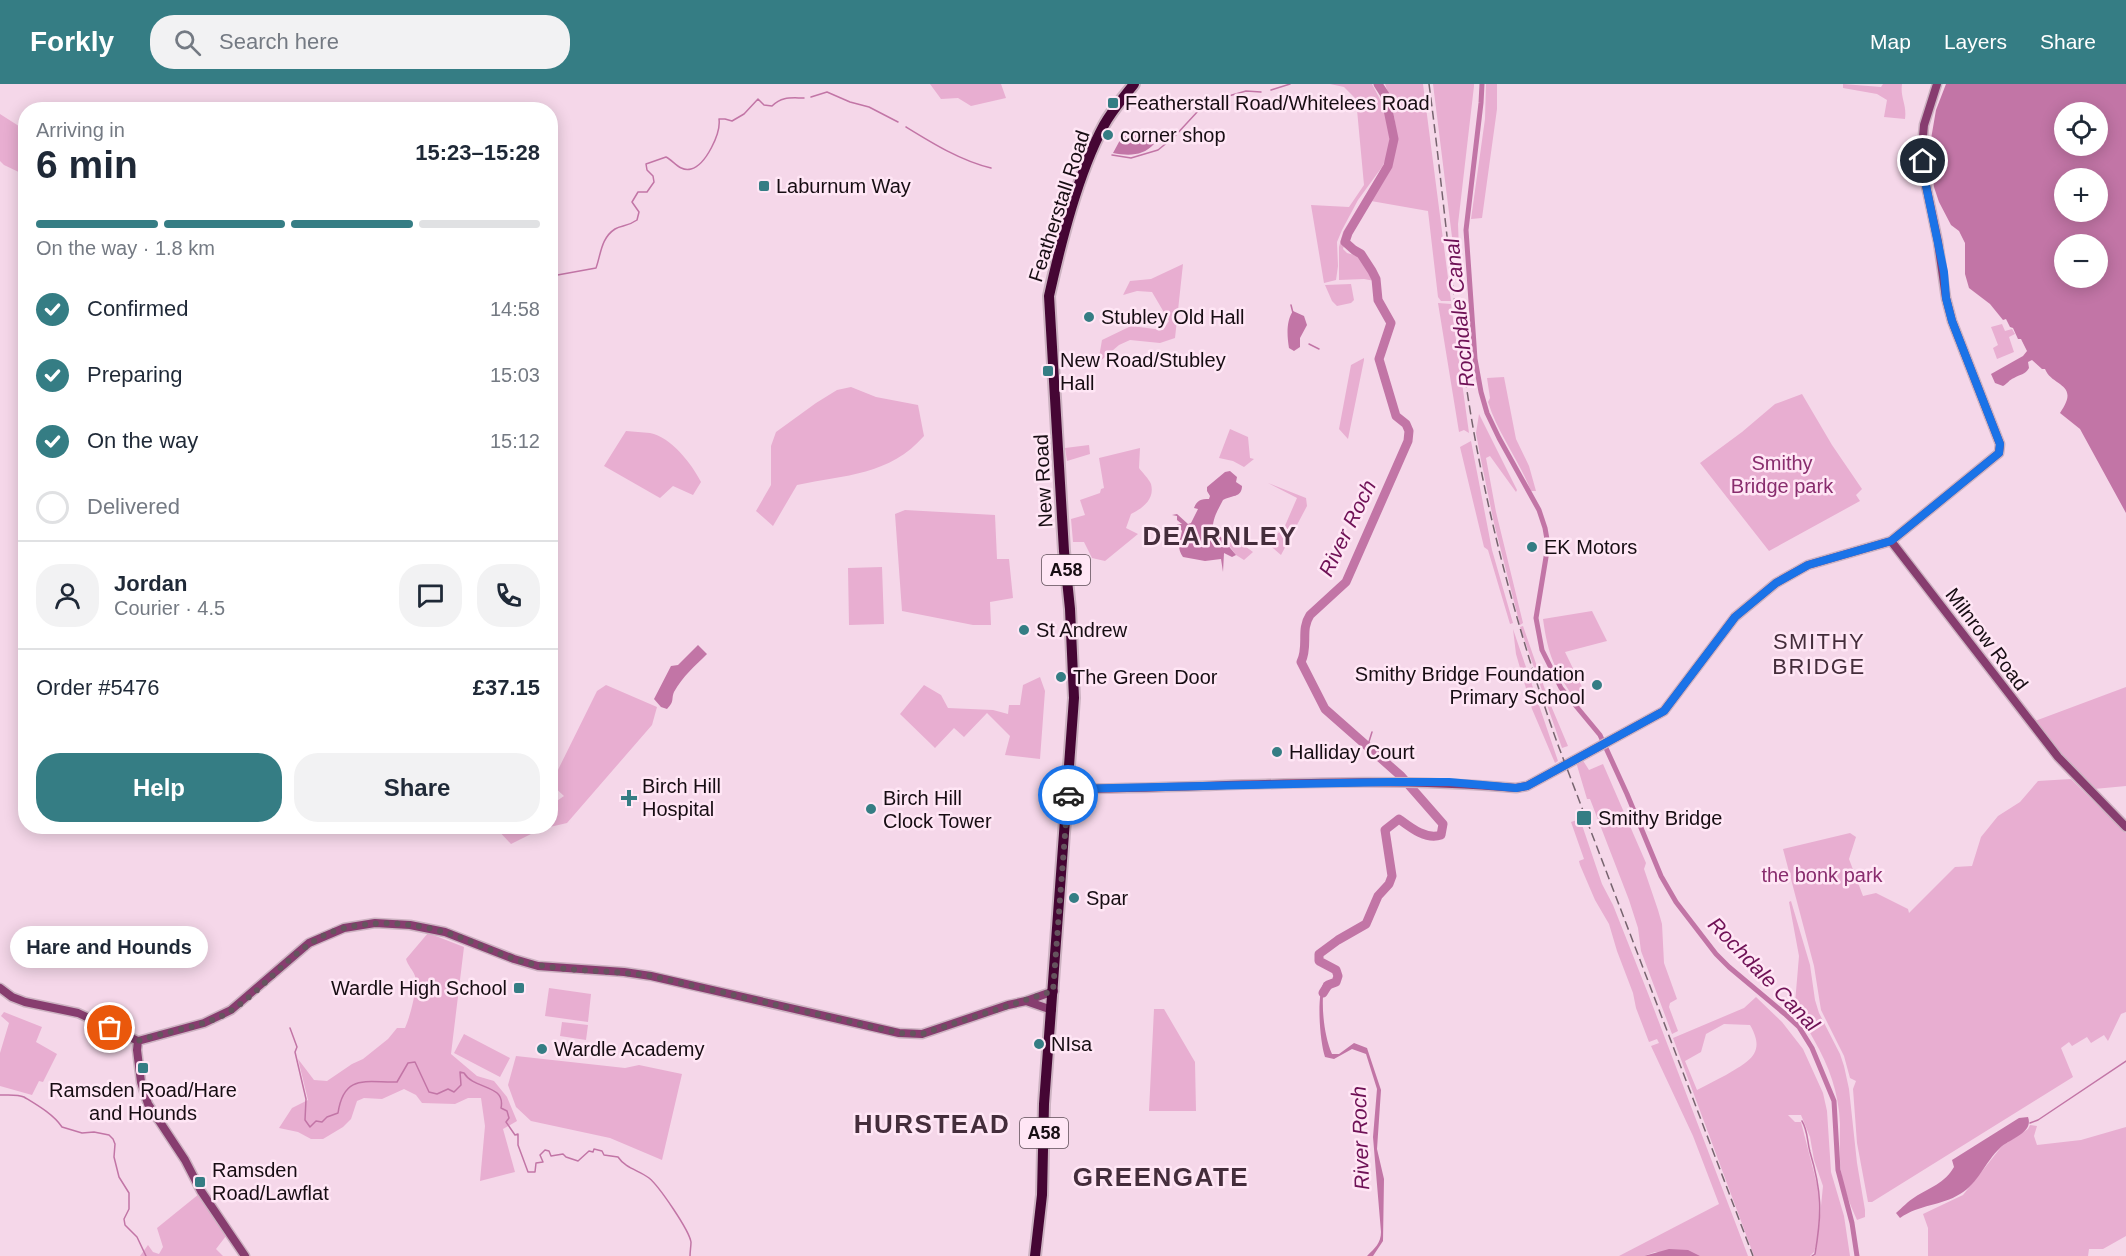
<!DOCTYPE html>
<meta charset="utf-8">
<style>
:root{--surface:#fff;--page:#f2f2f3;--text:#1f2937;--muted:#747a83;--line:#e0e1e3;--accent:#357d84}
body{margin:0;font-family:Arial,sans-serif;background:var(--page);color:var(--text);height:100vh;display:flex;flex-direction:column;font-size:22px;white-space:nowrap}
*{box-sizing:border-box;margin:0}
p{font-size:20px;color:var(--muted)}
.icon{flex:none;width:33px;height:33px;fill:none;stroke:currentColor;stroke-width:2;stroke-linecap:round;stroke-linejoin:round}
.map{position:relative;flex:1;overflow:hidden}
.details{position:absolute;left:18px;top:18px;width:540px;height:732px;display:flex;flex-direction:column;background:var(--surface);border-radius:24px;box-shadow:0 3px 15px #0003}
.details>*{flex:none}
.fabs{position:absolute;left:2054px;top:18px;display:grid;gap:12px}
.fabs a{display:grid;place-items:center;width:54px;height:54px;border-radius:50%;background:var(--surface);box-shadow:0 3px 15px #0003;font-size:30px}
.pin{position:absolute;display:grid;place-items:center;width:51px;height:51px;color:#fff;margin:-26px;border:3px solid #fff;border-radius:50%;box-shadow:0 2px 6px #0007}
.courier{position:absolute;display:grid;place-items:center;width:60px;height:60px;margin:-30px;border:4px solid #1a73e8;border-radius:50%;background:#fff;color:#222;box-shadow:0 2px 8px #0007}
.bubble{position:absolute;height:42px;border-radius:21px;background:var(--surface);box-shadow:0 3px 15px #0003;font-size:20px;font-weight:800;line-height:42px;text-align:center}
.head em{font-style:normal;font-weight:800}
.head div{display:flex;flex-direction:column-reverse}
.head{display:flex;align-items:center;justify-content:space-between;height:102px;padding:0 18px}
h1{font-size:39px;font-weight:800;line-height:45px}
.bar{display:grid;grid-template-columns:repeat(4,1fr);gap:9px 6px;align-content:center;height:72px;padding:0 18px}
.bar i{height:8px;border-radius:4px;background:var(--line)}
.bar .active{background:var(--accent)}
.bar p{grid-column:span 4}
.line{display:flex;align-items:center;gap:15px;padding:0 18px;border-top:2px solid var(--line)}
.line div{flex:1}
.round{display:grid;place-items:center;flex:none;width:63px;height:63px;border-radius:24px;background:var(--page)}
ol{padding:0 18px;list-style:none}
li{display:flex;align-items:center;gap:18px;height:66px}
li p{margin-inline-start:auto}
li .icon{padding:6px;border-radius:50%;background:var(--accent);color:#fff;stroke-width:4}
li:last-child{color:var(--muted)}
li i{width:33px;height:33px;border:3px solid var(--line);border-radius:50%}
.cta{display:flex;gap:12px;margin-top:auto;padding:12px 18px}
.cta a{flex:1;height:69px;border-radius:24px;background:var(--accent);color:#fff;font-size:24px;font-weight:800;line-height:69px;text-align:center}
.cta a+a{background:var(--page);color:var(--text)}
header{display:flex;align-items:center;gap:36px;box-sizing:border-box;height:84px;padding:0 30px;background:var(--accent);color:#fff}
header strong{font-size:28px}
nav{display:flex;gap:33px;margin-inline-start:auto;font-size:21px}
.search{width:420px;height:54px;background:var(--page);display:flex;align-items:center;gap:15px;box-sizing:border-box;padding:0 21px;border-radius:24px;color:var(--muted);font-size:22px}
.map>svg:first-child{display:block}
</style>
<header>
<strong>Forkly</strong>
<div class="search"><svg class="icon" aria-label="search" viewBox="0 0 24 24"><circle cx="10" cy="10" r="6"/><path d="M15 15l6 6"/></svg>Search here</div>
<nav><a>Map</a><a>Layers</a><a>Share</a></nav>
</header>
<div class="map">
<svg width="2126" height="1172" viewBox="0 0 2126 1172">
<rect width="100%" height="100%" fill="#f5d7e9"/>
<path fill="#e8aed1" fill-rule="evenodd" d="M930,0H1001L1006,14L971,22L958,14L941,15Z
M1330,0H1372L1386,27L1390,54L1388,71L1382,83L1358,116L1342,146L1337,158L1338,182L1336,196L1324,199L1311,121L1349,123L1364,101L1356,15L1344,3Z
M1385,0H1423L1451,217H1441L1438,213L1428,127L1371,117C1377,107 1384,98 1389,88C1402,60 1395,27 1385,0Z
M1433,0H1474V2L1458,140L1459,165L1453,161Z
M1486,0H1497V25L1482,134L1471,135L1485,35Z
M1843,0L1881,3L1883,0H1902C1900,14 1907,20 1905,35L1884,33L1887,16L1877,10L1843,4Z
M0,30L25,46V91L4,81L0,77Z
M1389,72L1385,82L1350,141L1343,165L1347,169L1361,173L1375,197L1364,195L1339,196V163L1343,148Z
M1183,180L1175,254L1160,259L1130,256L1119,261L1098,279L1102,256L1131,242L1163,246L1169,237L1152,208L1137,207L1123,211L1130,197L1151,195Z
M1351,200L1354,216L1351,219L1337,222L1332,217L1325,201Z
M1438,219L1451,220L1469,349L1464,346L1459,348Z
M2002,240L2005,247L2012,245L2015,250L2009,253L2014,268L1997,275L1993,264L1998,261L1991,243Z
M1364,274V276L1348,355L1339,345L1351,281Z
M1504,293L1516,355L1529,382L1536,407H1531C1519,376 1498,350 1488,318L1490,314L1487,294Z
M851,303L876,313L918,321L924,352C890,391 845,391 797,401L773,442L756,427L771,401V362L776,348L816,319L837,306Z
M1802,310L1832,361L1862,405L1856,411L1860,417L1769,467L1700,379L1742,348L1775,320Z
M1479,330L1517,406L1516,408L1490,372L1486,374L1496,428L1523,539L1520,541L1494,439L1481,376L1476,349Z
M1230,345L1248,353L1250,374L1254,375L1244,383L1233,377L1219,374Z
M626,347C634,348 642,348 650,349C671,353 692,380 701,398L693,411L673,402L660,414L604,382Z
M1471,357L1492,466L1513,539L1510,540L1488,466L1484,463L1460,363Z
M1089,361L1090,370L1067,377L1065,364Z
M1140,364L1139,384C1142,388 1149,395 1151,400C1155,415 1143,424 1131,430L1126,444L1138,450L1105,477L1092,474L1084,458H1073L1071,435L1085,431L1080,416L1100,409L1101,405L1104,404L1099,374Z
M1268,399L1306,414L1307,422L1281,471L1267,459L1284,444L1297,414Z
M905,426L995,431L997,475H1009L1013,514L990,518L991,541H973L902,527L895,430Z
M1234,454L1253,468L1244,476L1236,471L1228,460Z
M882,483L884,540L849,541L848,484Z
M1592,527L1607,557L1565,568L1584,607L1574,614C1554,584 1548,571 1543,535Z
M1523,542L1549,617L1568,662L1562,664L1520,543Z
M1513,545L1558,677L1555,679L1532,625L1516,570Z
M1040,593L1045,607L1040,675L1005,671L1010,652L987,629L964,653L954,644L935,664L900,630L924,601L941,611L948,624L993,626L1008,630L1009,621H1020L1023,601Z
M606,601L657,623L652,641L567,739L541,745L511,760L495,743L550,742L551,721L564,712L551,700L597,607Z
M2126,603V702L2094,705L2060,669L2035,637Z
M1582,675L1589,686L1603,680L1646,779L1644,785L1658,826L1662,840L1664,879L1677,915L1670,919L1669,923L1678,947L1672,950L1641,867L1638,844L1629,816L1590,715H1587L1576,678Z
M2071,695L2126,749V928L2121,930L2108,957L2104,951L2091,959L2087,953L2072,962L2069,958L2061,964L2073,993L1872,1118H1868L1857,1059L1853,1005L1856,997L1850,994L1844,972L1821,926L1814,882L1783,765L1850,749L1856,753L1849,775L1863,812L1876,809L1908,825L1909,829L1955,783L1972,782L1981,753L1998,732L2020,718L2038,697Z
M1580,735L1602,800L1613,821L1649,912L1748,1172H1700L1655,1168L1644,1172H1619L1719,1120L1693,1052L1651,962L1659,959L1657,955L1649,958L1636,924L1633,909L1617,867L1609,840L1595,816L1580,781L1579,777L1584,775L1571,738Z
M1791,817L1810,881L1815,916L1819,929L1840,970L1844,982L1849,1005L1857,1079L1865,1126V1133L1857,1136C1850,1120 1843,1104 1841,1087C1839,1071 1840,1056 1840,1040C1839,1009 1829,982 1814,956C1809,947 1804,936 1794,931L1799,872L1789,818Z
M428,849L464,863L451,970L477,992L494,997L507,1013L517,1037L503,1045L515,1088L480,1097L485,1042L481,1014H468L455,1020L422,1019L416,1011L404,1005L382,1015L364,1014L357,1017L351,1035L343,1043L323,1055H311L298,1048L279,1044L292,1024L308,1016L298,975L314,996L327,997L352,980L363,975L388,955L397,944H405C410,933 418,903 415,892C413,886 408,882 406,875Z
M549,904L591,910L588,938L545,932Z
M1756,913L1782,938L1803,965L1823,1009L1827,1027L1831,1088L1844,1132L1850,1172H1814L1816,1168V1161L1814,1168L1810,1172H1754L1673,954L1744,924ZM1724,940L1750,941C1767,970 1748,978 1726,991C1716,996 1707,1001 1697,1006L1685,977L1701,968L1706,950ZM1788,1031H1801L1810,1053L1814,1076L1823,1102L1819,1142V1108L1801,1038H1795Z
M1154,925H1164L1195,978L1196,1027H1149Z
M4,928L42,943L36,958L57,970L43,998L39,997L32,1011L0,1002V969L9,939L1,932Z
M562,938L588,941L586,956L560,952Z
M464,950L510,974L500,993L454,969Z
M516,972L625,984L639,981L682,990L662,1076L610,1054L531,1037L516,1023L508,1001Z
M2030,1041L2037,1042L2034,1052L2037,1061L2081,1056L2126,1043V1152L2103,1165H2089L2088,1172H1928V1144L1923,1130L1963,1111L2002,1062L2028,1045Z
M199,1110L226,1152L216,1165L223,1172H140L148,1161L153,1168L159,1170L163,1163L157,1144Z"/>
<path fill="#c275a6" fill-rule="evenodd" d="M1946,0H2126V429L2080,345L2060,329C2081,299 2052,303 2045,285H2042L2032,276L2028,278L2029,284C2025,291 2020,290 2014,294C2009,296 2008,299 2003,302L1995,299L1991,290L2023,272L2027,267L2021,255H2018L2013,244L2010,243L2006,235L2003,236L1990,220L1969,204L1965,190V159L1959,147L1951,141L1939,118L1934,103L1931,78V55L1936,26ZM2064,28H2097V62H2064ZM2064,94H2097V128H2064ZM2097,160V194H2064V160Z
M1126,45L1154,60C1143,72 1129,72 1113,69Z
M1293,227L1304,232L1307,241L1300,254V263L1294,267L1289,264C1287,252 1286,237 1293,227Z
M1230,387L1237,393L1236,398L1242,402C1242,414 1231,411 1223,416C1218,426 1212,435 1213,446L1221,453L1236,471L1232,473L1224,469L1223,488L1221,475L1205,477L1183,473C1176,463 1180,457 1182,447L1177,440H1182L1177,436V432L1172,431L1177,430L1188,440L1191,439L1198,425L1194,424C1197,416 1201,415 1209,415L1210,412L1207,407V403L1225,388Z
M698,561L707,570C695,582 683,592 674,608C671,615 675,617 667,625L661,623L654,615L671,582L678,581Z
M1324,898L1333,903L1323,912C1322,930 1325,954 1332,970H1339L1354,959L1367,964L1381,1006L1377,1065L1384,1095L1383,1157L1373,1172H1367C1375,1164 1381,1159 1381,1148L1373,1053L1377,1005L1366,970L1352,965L1334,975L1325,973C1320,958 1316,912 1324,898Z
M2028,1033C2034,1049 2009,1055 2000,1064C1985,1078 1978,1100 1960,1110C1941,1122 1920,1120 1900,1134L1896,1129C1902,1124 1908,1117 1915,1113C1929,1104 1945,1099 1954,1083L1952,1076L2019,1034Z
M1669,1165L1688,1166L1700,1172H1644Z"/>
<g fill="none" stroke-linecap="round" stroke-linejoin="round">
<path stroke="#c275a6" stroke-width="1.5" d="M1271,6L1290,0
M811,13L827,8L850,18L869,23L898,38
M906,43C932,59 961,77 991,84
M1112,71L1131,74L1158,66L1174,53L1199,26L1218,15L1246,7L1261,8
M550,194L552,192L596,184C601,170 601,154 615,145C622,141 627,143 637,136L639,128L632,118L638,108H647L654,98L653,92L647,86L646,80L666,73C674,77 680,88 691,85C706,81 721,49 719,35H725L732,37L744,30L758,15L764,21L772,22C782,12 791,14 804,14
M1291,221L1293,229
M1309,260L1319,265
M1367,664L1372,648
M290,944L297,963L295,968L306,1015L305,1036L310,1043L316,1037L322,1038L327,1033L338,1029C344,989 367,999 397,998L408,979L415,978L429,1008L437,1010L448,1005L454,1008L461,1001L460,988L464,989C474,1006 506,1000 501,1024L507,1027L509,1034L506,1038L515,1051L518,1050V1061L528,1088H535L536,1079L543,1078L540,1071L545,1066L549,1067L551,1072L563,1070L566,1073L578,1077L589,1067L593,1068L594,1065L602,1067L604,1071L618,1073C626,1085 639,1086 649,1094C659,1102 689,1146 691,1158C691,1162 690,1168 690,1172
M0,1011C7,1011 18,1010 24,1013C37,1021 53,1030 62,1043L82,1049L94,1048L109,1051L113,1055L115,1060L114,1073L119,1093L129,1109V1125L124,1135L125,1141L137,1153L146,1172
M1802,1037C1808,1047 1807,1057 1810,1068C1822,1108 1822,1129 1815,1170L1812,1172
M2030,1039L2038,1036L2126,977"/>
<path stroke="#c275a6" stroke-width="5" d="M1482,0L1481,19L1466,146L1475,275L1481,308L1487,329L1499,354L1539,426L1545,444L1548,461L1536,534L1542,566L1561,604L1600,651L1627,710L1661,792L1676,818L1716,870L1729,883L1785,930L1799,943L1812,964L1834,1017L1838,1086L1852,1139L1857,1172"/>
<path stroke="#c275a6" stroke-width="9" d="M1323,909L1328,901L1336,898L1338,892L1336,886L1319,877V870L1338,856L1366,840L1378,812L1389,800L1392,792L1385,746L1399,735C1411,744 1426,756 1441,751L1443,740L1401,692L1325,625L1301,578C1309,562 1300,546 1310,531L1346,498L1408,357L1409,347L1406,340L1396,332L1379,275L1391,239L1378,216L1376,195L1372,187L1361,170L1354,166L1345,158L1348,149L1388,82L1394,55L1385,11L1378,0"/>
<defs>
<path id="secondary" d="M1891,457L2058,673L2126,743
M1068,705C1218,704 1367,691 1516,704L1527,702L1664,627L1735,533L1776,499L1808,481L1891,457L1999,369L2000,360L1952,237L1946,214L1938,158L1924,92L1922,63L1924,41L1937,0
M0,904L12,913L25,918L78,929L138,957
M1026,917L1052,926
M138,957L204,939L231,926L309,859L344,844L375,839L410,841L445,848L514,875L538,882L624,888L651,892L899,949L922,950L1008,921L1026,917L1054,907
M138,957L137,966L141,998L148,1020L185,1076L201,1107L245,1172"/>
<path id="highway" d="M1035,1172L1042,1111L1044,1020L1074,614L1070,525L1064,467L1049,212C1061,158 1078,89 1104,41C1112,26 1124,13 1134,0"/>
</defs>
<use href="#secondary" stroke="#cdb3c2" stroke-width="11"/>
<use href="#highway" stroke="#cdb3c2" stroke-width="14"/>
<use href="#secondary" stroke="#873d6f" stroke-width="8"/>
<use href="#highway" stroke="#450634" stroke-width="10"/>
<path stroke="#77646f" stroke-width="1.5" stroke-dasharray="9 4.5" stroke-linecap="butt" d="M1429,0C1445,120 1454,241 1476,360C1495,462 1523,563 1558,661L1753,1172"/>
</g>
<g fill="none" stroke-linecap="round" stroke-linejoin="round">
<path stroke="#65545e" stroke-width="6" stroke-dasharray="0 10.8" d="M110,944L138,957C169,946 204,944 232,926C271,900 298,855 345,844C377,836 413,839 444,848C476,857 505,876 538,881C575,888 614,886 651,892L899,949L922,950L1053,907L1068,711"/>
<path stroke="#1a73e8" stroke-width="8" d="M1068,711V705L1388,698H1449L1516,704L1527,702L1664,627L1735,533L1776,499L1808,481L1891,457L1999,369L2000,360L1952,237L1946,214L1944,188L1924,92L1923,77"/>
</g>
<g fill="#357d84" stroke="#ffe6f5" stroke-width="2">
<rect x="1107" y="13" width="12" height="12" rx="3"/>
<circle cx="1108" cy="51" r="6"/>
<rect x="758" y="96" width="12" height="12" rx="3"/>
<circle cx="1089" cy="233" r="6"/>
<rect x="1042" y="281" width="12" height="12" rx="3"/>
<circle cx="1532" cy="463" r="6"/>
<circle cx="1024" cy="546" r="6"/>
<circle cx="1061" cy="593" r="6"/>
<circle cx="1597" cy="601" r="6"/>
<circle cx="1277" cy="668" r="6"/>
<path d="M626 705h6v6h6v6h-6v6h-6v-6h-6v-6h6z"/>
<circle cx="871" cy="725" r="6"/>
<rect x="1576" y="726" width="16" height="16" rx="3"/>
<circle cx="1074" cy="814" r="6"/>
<rect x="513" y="898" width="12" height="12" rx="3"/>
<circle cx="1039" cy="960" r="6"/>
<circle cx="542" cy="965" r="6"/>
<rect x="137" y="978" width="12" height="12" rx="3"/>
<rect x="194" y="1092" width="12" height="12" rx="3"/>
</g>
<g text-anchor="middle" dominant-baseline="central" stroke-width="5" stroke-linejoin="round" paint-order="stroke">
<g fill="#ffe6f5" stroke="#5d4e57" stroke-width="1.5">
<rect x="1042" y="471" width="48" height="30" rx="4.5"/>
<rect x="1020" y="1034" width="48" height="30" rx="4.5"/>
</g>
<g font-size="18" font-weight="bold" fill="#170d13">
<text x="1066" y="486">A58</text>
<text x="1044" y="1049">A58</text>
</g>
<g font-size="20" fill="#170d13" stroke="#ffe6f5" text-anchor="start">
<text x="1125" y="19">Featherstall Road/Whitelees Road</text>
<text x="1120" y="51">corner shop</text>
<text x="776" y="102">Laburnum Way</text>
<text x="1101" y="233">Stubley Old Hall</text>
<text x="1060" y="276">New Road/Stubley<tspan x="1060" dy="23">Hall</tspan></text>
<text x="1544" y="463">EK Motors</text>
<text x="1036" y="546">St Andrew</text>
<text x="1585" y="590" text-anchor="end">Smithy Bridge Foundation<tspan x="1585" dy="23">Primary School</tspan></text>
<text x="1073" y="593">The Green Door</text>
<text x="1289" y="668">Halliday Court</text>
<text x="642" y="702">Birch Hill<tspan x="642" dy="23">Hospital</tspan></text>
<text x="883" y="714">Birch Hill<tspan x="883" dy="23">Clock Tower</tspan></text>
<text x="1598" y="734">Smithy Bridge</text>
<text x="1086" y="814">Spar</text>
<text x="507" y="904" text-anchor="end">Wardle High School</text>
<text x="1051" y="960">NIsa</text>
<text x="554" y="965">Wardle Academy</text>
<text x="143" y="1006" text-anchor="middle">Ramsden Road/Hare<tspan x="143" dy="23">and Hounds</tspan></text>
<text x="212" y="1086">Ramsden<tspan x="212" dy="23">Road/Lawflat</tspan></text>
</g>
<g font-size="20" fill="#170d13" stroke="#ffe6f5">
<text transform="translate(1059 122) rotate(-72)">Featherstall Road</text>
<text transform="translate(1043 397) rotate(-93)">New Road</text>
<text transform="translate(1987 555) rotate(53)">Milnrow Road</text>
</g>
<g font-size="20" fill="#892d6e" stroke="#ffe6f5">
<text x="1782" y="379">Smithy<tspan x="1782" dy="23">Bridge park</tspan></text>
<text x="1822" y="791">the bonk park</text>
</g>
<g font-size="21" font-style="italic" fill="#6f1156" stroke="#ffe6f5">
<text transform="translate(1459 229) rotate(-96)">Rochdale Canal</text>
<text transform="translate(1347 444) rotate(-64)">River Roch</text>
<text transform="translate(1764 890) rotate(46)">Rochdale Canal</text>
<text transform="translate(1360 1054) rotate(-92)">River Roch</text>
</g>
<g font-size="22" letter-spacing="1.5" fill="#442d3b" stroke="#ffe6f5">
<text x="1819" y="557">SMITHY<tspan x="1819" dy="25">BRIDGE</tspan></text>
</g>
<g font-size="26" font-weight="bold" letter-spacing="1.5" fill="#442d3b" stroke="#ffe6f5">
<text x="1220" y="452">DEARNLEY</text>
<text x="932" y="1040">HURSTEAD</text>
<text x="1161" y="1093">GREENGATE</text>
</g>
</g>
</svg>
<div class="fabs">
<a><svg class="icon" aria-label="locate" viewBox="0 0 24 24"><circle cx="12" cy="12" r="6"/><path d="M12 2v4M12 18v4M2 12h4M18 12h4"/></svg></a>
<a>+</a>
<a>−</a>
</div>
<div class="pin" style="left:110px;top:944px;background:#ea580c"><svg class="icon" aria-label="bag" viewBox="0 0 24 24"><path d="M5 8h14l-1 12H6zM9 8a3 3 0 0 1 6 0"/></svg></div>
<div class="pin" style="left:1923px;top:77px;background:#1f2937"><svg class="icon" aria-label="home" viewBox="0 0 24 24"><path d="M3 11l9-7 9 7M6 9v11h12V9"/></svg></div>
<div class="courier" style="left:1068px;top:711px"><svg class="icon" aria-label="car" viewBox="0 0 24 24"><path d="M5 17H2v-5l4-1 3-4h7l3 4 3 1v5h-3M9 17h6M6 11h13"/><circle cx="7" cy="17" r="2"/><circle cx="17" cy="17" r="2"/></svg></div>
<div class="bubble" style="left:10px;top:842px;width:198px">Hare and Hounds</div>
<section class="details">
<div class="head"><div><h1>6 min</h1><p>Arriving in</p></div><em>15:23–15:28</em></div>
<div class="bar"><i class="active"></i><i class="active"></i><i class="active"></i><i></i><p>On the way · 1.8 km</p></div>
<ol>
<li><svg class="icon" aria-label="check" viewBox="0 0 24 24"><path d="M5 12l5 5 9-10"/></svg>Confirmed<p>14:58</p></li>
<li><svg class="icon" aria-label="check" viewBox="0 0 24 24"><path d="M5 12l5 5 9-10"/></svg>Preparing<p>15:03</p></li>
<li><svg class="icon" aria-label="check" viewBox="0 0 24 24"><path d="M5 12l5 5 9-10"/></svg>On the way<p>15:12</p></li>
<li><i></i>Delivered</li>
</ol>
<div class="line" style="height:108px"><a class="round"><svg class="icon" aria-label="person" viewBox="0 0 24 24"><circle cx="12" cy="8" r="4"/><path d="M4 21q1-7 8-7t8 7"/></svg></a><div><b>Jordan</b><p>Courier · 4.5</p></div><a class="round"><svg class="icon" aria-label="chat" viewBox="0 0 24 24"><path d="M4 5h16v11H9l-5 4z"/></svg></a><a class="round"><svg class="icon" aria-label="phone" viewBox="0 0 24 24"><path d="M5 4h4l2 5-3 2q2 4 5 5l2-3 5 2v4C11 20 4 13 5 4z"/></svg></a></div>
<div class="line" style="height:78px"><div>Order #5476</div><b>£37.15</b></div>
<div class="cta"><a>Help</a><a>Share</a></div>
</section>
</div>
